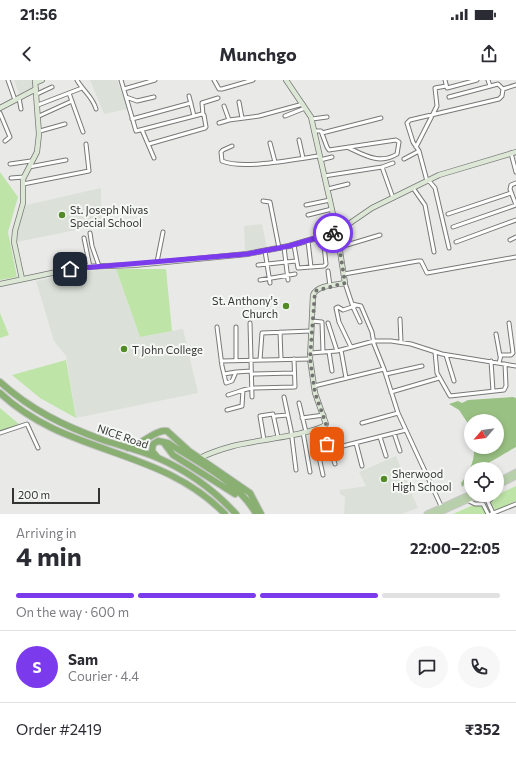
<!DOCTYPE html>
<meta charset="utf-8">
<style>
:root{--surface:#fff;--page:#f7f7f7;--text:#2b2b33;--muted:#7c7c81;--line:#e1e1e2;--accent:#7c3aed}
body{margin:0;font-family:Commissioner,sans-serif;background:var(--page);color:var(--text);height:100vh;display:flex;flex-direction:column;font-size:15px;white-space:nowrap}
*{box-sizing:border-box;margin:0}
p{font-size:13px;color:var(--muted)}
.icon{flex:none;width:22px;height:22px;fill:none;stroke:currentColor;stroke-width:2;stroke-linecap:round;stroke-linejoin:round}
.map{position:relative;height:434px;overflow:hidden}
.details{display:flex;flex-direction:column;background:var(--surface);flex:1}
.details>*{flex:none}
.needle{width:26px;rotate:242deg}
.buttons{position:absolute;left:464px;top:334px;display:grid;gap:8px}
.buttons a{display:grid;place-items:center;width:40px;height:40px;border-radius:50%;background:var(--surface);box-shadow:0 2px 6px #0003;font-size:20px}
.scale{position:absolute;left:12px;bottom:10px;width:88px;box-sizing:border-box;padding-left:4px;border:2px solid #333433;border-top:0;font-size:11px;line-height:14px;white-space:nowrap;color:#333433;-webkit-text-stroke:3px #f6f8f5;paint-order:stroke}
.pin{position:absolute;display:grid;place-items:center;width:34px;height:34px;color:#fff;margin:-17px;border-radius:8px;box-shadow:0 2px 6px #0006}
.courier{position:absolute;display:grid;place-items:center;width:40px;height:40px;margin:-20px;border:3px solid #7c3aed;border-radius:50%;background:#fff;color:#222;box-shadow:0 1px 5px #0007}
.summary em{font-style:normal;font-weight:700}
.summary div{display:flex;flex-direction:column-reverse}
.summary{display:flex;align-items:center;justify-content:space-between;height:68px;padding:0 16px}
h1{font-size:26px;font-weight:700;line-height:30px}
.bar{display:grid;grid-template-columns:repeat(4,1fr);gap:6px 4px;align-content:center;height:48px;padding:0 16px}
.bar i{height:5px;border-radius:3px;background:var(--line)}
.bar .current{background:var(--accent)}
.bar p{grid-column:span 4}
.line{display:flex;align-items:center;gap:10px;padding:0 16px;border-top:1px solid var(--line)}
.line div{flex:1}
.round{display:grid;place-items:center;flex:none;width:42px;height:42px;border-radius:21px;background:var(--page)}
.status{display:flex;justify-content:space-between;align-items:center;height:28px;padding:0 20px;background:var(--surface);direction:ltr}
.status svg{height:11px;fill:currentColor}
header{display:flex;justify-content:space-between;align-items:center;height:52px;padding:0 16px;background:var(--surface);font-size:18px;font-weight:700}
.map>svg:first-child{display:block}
</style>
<div class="status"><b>21:56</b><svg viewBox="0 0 49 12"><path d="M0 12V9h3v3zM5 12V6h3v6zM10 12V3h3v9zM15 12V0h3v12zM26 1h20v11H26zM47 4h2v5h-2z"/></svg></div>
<header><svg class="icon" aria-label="back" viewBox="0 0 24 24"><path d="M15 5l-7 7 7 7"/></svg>Munchgo<svg class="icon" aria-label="share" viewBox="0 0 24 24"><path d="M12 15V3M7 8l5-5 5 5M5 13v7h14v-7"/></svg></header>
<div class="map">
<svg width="516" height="434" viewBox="0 0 516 434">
<rect width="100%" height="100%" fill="#e9eae8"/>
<path fill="#dbe1d8" d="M14,0H33V7L19,14Z
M90,0H117L128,29L104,34Z
M101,108V145L17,162V152L26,125Z
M262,144L267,168L245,171L244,146Z
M116,189L140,257L183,249L198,313L76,338L66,276L54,261L36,201L81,191Z
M396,376L418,428L402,434H344L345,417L340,414V410L366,406L359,392Z"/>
<path fill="#bee4a8" d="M0,92L18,117L8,152L17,197L0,200Z
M116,189H166L172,251L140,257Z
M0,233L9,255L0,258Z
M66,280L76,338L40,318L12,295Z
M0,328L19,344L0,351Z
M516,406V421L495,431L490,422L497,415Z
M482,425L486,434H453L471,426Z"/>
<path fill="#9ac184" d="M513,317L516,318V367C505,373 481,389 471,389V399L462,407L461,403C469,393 475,381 474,367H497V341H471V348L459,330L449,324L458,321L462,323L468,320Z"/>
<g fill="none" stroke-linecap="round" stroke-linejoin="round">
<defs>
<path id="street" d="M8,0L15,20
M77,0C83,11 93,17 96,29
M121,0L136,51L202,34L204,35L206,47L205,48L149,64
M214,0L219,9H222L253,0
M445,0L447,8L477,0
M488,0L490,6
M124,9L155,0
M503,9L516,5
M69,13L82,8
M37,14L52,7
M189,16L194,36
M126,17L137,21L154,17
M449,17L498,4L503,9
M19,18L21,29
M239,22L242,38
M38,25L69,13L83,52
M224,26L229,40
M0,33L10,57L5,61
M203,35L202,23L218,18
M39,36L72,21
M285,36L305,28
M132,39L191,23
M312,39L327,37
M219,43L229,40L259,36L303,24
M142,50L154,78
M40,51L65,44
M314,51H321L327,67L329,70L396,60L399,62L397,74C380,85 364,75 349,68
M322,53L381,38
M299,60L303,78
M270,63L275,82
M232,66L223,70L221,72L222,81C243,90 296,79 319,76
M416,67L437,26L435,8L446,6
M511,73L516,92
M404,79L419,71
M320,80L332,77
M10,84L31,81
M29,87L66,80
M382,87L393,83
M324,96L382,87L393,118
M11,98L24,97
M23,104L89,91L86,64
M413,108L425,125L434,172
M328,109L348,104
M263,121L270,122L279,168
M306,125L330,120
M448,134L511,113
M308,135L332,129
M453,147L516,125L510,109L511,105L516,103
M90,153L92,166L99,186
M84,158L90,187
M510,160L516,157
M308,161L311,187
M456,162L516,140
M294,165L298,188L324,186L326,184L323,156
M284,167L288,200
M340,167L380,155
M449,168L435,108L430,102L427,101L419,71L413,62L407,43L410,40L499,19L502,16L503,9
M265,171L270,203
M157,182L163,152
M258,185L296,181
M328,191L330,206
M344,194L418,181H421L427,193L516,177
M260,200L295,194
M345,203L352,224L361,226L372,252L374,264L384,289
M353,227L360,242
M400,239L401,262
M312,241L322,242L323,272
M250,243L252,317
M328,243L337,271
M217,247L222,286L226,303L232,301L236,292L251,291
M236,247V280
M280,252L281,279
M496,254L500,276
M351,267L339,242L336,228L338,227L343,230L355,226
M341,270L346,298
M329,272L332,291
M435,272L437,293L450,316L504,310L506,306L505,284
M310,273L337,271L374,261H391L411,264L442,274L516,286
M446,275L454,301
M260,280L262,253L311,251
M221,281L310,279
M491,281L493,311
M499,283L501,275H511L513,273L509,243
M224,294L236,292
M251,294L294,293
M386,294L422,286
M314,306L384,289L398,333L442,428
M391,312L439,298
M228,315L243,310
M284,317L291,350L296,390
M299,323L306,352
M227,330L242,326L243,310L252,308L295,307L294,279
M276,336L288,335
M302,338L324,335
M362,343L398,333
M323,348L335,384
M313,350L323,395
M303,352L310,392
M0,353L27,344L38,368
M394,353L400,371
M380,357L386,376
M264,360L260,336L273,334L278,357
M356,363L362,386
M331,369L406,350
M467,420L475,424H483L488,434
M493,433L488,422L494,415
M491,434L516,424"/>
<path id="secondary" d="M35,3L42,0
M0,28L36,9
M22,199L14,162L15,151L23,123V99L37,72L39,54L35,0
M0,204L80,187L134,185L247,174L289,166L337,152L372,128L439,95L516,72
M200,378C210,373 222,369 233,366C250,361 318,354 326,344L315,313L310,279L313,215C317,205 336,205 345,203L337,152L311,37L286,0"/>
<path id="primary" d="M497,402L516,392
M497,406L516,396
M427,434L471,414
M436,434L478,415"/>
<path id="highway" d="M0,302C31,330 64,346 103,360C121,366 140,370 158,378C188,391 214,410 236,434
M0,313C67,376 160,367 225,434
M164,363L173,375L235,414
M128,368C141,365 156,349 167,351L189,371L250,413L261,434
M158,378L152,371L153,364L158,361L168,363C197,382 237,401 255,432"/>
</defs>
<use href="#street" stroke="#777977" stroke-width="5"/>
<use href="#secondary" stroke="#777977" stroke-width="6"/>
<use href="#primary" stroke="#c6c6c6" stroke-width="7"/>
<use href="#highway" stroke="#c6c6c6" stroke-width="8"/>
<use href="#street" stroke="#fff" stroke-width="3"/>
<use href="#secondary" stroke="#dce7d5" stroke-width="4.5"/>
<use href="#primary" stroke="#b8cfab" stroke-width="5"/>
<use href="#highway" stroke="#89af73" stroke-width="6"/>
</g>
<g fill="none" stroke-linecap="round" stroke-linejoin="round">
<path stroke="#737472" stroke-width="4" stroke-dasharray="0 7.2" d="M327,364L323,348L326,344L315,313L310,279L315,211L345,203L337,152L333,153"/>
<path stroke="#7c3aed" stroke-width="5" d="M70,189L247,174L289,166L333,153"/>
</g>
<g fill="#528b27" stroke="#f6f8f5" stroke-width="1.5">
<circle cx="62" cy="135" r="4"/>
<circle cx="286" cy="226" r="4"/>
<circle cx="124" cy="269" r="4"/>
<circle cx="384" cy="399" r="4"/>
</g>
<g text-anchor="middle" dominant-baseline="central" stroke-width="4" stroke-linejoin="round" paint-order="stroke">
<g font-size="11" fill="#333433" stroke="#f6f8f5" text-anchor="start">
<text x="70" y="129">St. Joseph Nivas<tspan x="70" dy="13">Special School</tspan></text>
<text x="278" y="220" text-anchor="end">St. Anthony's<tspan x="278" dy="13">Church</tspan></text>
<text x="132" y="269">T John College</text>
<text x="392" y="393">Sherwood<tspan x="392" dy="13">High School</tspan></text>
</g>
<g font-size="11" fill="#333433" stroke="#f6f8f5">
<text transform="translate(123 356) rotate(19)">NICE Road</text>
</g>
</g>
</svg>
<div class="buttons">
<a><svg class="needle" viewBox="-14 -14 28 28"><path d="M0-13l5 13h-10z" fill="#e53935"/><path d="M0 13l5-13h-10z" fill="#7c7c81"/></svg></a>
<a><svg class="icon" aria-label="locate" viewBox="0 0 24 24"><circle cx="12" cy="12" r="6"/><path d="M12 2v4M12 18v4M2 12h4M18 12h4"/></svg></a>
</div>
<div class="scale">200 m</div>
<div class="pin" style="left:327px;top:364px;background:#ea580c"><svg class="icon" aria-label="bag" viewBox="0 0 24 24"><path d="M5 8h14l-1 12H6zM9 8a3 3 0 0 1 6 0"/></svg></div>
<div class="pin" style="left:70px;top:189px;background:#1f2937"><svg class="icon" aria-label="home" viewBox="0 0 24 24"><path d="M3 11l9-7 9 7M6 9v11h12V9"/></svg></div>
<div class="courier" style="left:333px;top:153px"><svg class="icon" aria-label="bike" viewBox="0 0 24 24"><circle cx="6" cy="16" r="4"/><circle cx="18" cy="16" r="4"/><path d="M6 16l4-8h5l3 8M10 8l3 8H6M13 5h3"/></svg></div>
</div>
<section class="details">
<div class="summary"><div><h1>4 min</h1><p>Arriving in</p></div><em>22:00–22:05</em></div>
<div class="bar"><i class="current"></i><i class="current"></i><i class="current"></i><i></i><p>On the way · 600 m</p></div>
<div class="line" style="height:72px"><b class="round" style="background:var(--accent);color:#fff">S</b><div><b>Sam</b><p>Courier · 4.4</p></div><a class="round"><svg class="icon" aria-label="chat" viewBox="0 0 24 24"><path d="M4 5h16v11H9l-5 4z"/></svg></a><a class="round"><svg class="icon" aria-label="phone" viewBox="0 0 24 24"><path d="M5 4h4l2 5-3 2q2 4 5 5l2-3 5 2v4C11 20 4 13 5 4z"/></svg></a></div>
<div class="line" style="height:52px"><div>Order #2419</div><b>₹352</b></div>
</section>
